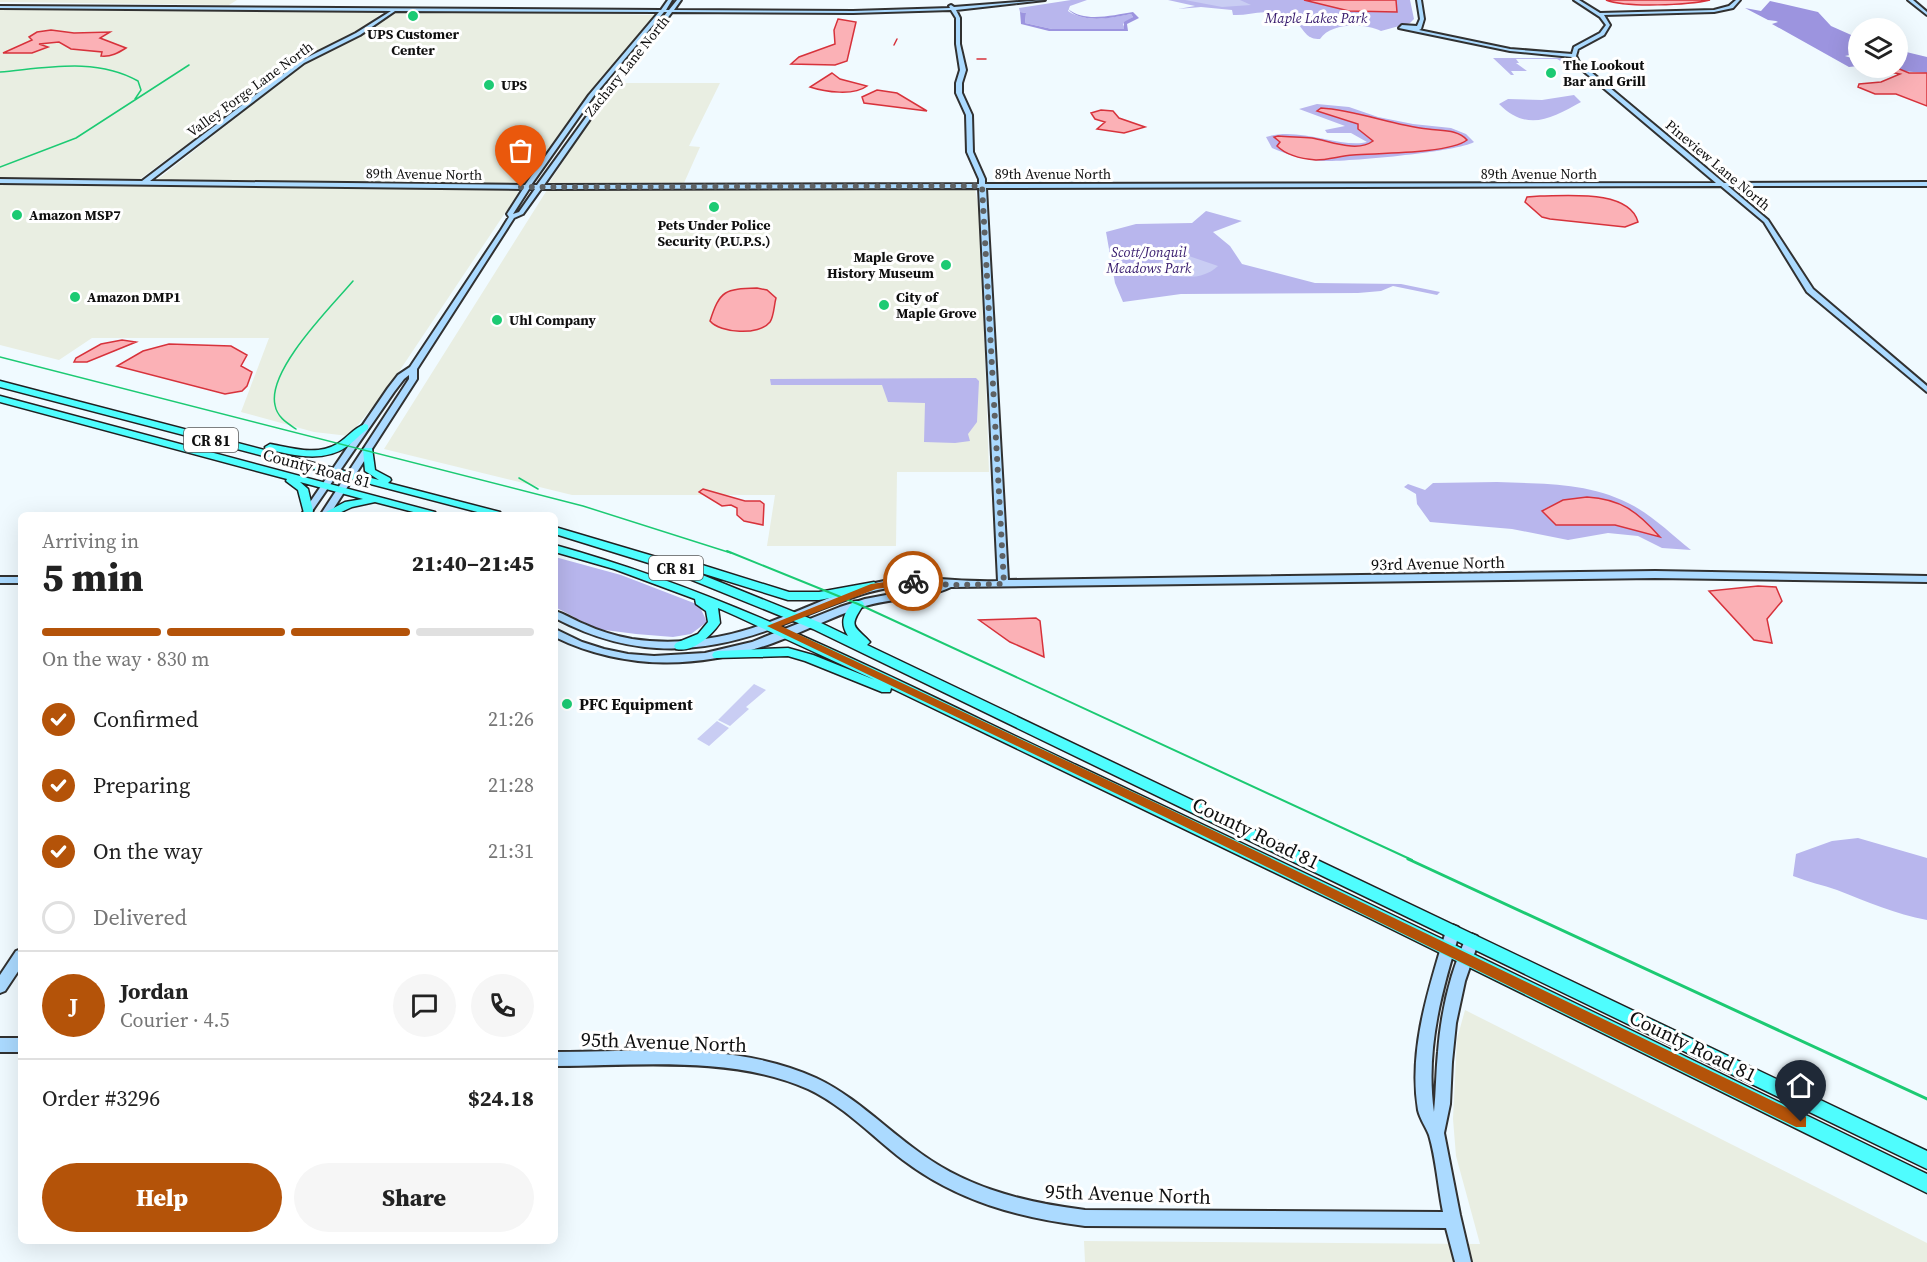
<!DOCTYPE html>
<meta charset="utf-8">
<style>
:root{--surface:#fff;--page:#f6f6f6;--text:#222;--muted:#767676;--line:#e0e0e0;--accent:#b45309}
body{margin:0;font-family:"Source Serif 4",serif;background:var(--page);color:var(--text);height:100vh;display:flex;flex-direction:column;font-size:22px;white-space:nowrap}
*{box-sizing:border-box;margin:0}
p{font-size:20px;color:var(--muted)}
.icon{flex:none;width:33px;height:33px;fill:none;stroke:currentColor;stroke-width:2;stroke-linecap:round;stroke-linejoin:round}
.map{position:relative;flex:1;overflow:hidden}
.panel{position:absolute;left:18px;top:512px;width:540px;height:732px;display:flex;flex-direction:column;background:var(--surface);border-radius:9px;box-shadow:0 6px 24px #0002}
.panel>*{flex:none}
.fabs{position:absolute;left:1848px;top:18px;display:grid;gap:12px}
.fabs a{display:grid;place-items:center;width:60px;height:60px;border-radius:50%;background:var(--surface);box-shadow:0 6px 24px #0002;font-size:30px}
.pin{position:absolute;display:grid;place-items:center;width:51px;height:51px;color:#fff;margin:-62px -26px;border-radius:50% 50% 50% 0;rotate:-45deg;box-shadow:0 0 6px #0007}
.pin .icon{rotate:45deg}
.courier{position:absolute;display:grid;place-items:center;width:60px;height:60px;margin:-30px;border:4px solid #b45309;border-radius:50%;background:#fff;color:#222;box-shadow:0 2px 8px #0007}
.headline em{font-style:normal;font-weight:800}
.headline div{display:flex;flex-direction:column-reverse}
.headline{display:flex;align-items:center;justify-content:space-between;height:102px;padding:0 24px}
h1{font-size:39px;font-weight:800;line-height:45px}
.bar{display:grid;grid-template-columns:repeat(4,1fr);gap:9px 6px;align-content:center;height:72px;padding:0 24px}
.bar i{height:8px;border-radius:4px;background:var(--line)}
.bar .current{background:var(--accent)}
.bar p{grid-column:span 4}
.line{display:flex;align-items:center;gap:15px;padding:0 24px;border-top:2px solid var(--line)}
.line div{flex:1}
.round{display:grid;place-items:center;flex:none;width:63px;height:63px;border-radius:32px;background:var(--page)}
ol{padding:0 24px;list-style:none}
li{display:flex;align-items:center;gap:18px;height:66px}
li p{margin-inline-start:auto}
li .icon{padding:6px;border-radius:50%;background:var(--accent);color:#fff;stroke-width:4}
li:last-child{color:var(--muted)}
li i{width:33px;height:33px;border:3px solid var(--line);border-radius:50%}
.primary-button{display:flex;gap:12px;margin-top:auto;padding:12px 24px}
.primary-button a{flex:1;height:69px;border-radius:36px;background:var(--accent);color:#fff;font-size:24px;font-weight:800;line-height:69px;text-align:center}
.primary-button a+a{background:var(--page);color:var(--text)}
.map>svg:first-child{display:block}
</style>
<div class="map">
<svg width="1927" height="1262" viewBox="0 0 1927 1262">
<rect width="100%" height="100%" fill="#f0faff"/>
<path fill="#e9eee2" d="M0,0H237L229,5L0,2Z
M0,8L379,12L382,13L361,30L302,59L140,179H0Z
M545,12L654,15L642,34L588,94L525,182L514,185L157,180L309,60L369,30L393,13Z
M621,83H720L689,146L700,147L684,183H549L602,102Z
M0,184L512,189L519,192L390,385L349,436L314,432L241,412L269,338H92L59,360L0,345Z
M975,189L980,215L989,472H897L896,546H767L775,495H572L384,449L547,190Z
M1465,1010L1927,1243V1262H1085L1084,1241L1480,1244L1456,1156L1453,1119L1457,1039Z"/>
<path fill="#b8b6ed" d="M1071,0H1087L1070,6L1068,11C1085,23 1112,18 1131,14L1133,17L1123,24L1125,29H1052L1025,23L1026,13L1020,12L1019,8Z
M1168,0H1410L1414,19L1410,23L1381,31C1365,23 1331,22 1320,39C1307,39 1306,33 1298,24C1293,19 1283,16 1276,14C1261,9 1248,16 1233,15L1232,10L1201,7L1178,9L1195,6Z
M1493,58H1566L1582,73L1557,59H1516L1519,63H1516L1527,71H1511L1514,75H1511Z
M1574,95L1581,102C1551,119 1527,132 1499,104L1508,99L1542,100Z
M1317,104L1349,107L1378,117L1413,124L1451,128L1466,134L1474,142C1457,152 1346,162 1322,161C1305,160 1288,155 1272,148L1266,137C1299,126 1343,149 1367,142L1351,133H1327L1325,130L1345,126L1299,109Z
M1206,211L1242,221L1213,232L1230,246L1242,264L1315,283L1401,284L1440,292L1437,295L1393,286L1381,291L1358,293L1181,294L1123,302L1115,283L1106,232L1136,224L1192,223Z
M976,378L979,381L977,422L968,434L970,441L955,443L924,442L925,403L888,402L882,385H771L770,379Z
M1497,482C1542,484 1587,482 1628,503C1651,514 1671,534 1691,550L1662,548L1638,536L1608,533L1568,540L1512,529L1430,522L1417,504L1416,494L1404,487L1408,484L1425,490L1433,483Z
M555,557L621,575L699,605L707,622L691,634L673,637L636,634L597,629L555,607Z
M1858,838L1927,858V920C1895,914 1868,902 1837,890C1823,885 1808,882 1793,876L1796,854L1832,841Z"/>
<path fill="#9c94df" d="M1770,1L1818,12L1831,26L1858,38V53L1845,56L1858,60V66L1849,67L1772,24L1778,22L1776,21L1768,20L1745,8L1761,11Z
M1068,9C1085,23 1113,15 1133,12L1139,18L1127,24L1128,31H1049L1021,24L1020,12L1026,13L1025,23L1052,29H1124V22L1133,17L1131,14C1114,18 1080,24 1068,9Z
M1898,50L1927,57V73L1900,71L1898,65L1902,61L1898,59Z"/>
<path fill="#c9cdf3" d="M1185,0H1240L1251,5L1222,7Z
M1175,253H1180L1218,266C1199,284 1170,276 1148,269Z
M754,684L766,690L746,707L749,709L730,726L718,720Z
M717,721L729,728L709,746L697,739Z"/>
<path fill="#fbb1b6" stroke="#d7323b" stroke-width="1.5" d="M1304,0H1396L1397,12L1349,11Z
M1606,0H1710C1689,5 1626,8 1606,0Z
M838,19L856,22L847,61L835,65L791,64L799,57L835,44L834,30Z
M51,30L74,33L110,32L100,38L126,48C118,53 111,57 101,56L102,52L71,49L59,42L39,44L48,47L32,53H3L32,40L29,37L37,32Z
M1870,68H1897L1909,73H1927V106L1896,94H1875L1858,87L1859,84L1881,82L1900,74Z
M832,73L840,79L867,86C854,96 825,92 810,87Z
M877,90L897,93L927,111L864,103L862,97Z
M1321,108C1357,110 1391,125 1428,129C1441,131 1458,129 1467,140C1449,154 1377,153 1353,155C1340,156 1328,160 1316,160C1303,159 1286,155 1277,146L1280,142L1274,137L1278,136C1289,137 1301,137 1312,138C1330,141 1357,153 1373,141L1358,129V124L1317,111Z
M1101,110L1113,111L1119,118L1145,127L1124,133L1097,129L1105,122L1095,119L1091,113Z
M1540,196C1566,196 1629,189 1638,222L1625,227L1550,219L1542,217L1525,202L1527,197Z
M757,288L767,290L776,298C774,305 774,316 770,322C759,336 720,333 710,321C720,290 725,289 757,288Z
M122,340L136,342L87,362H74L76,358L101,344Z
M169,344L231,346L247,355L241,366L252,372L247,386L242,391L225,394L117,366L143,351Z
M703,489L745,501H760L764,504L763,525L744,521L737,515V508L731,505L722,506L699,492Z
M1587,497C1621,499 1638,512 1660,537L1615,525H1556L1542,511L1563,500Z
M1758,586L1776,587L1782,601L1767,619L1772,643L1754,640L1709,591Z
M1036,618L1040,621L1044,657L1010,642L979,620Z"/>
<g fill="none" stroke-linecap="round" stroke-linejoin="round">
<path stroke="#d7323b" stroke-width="1.5" d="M894,45L897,39
M977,59H986"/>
<defs>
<path id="secondary" d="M668,0H672L666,10H669L677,0H681L674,10L853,11L950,8L949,6L951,5L954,7L1045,0L956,10L960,18V44L966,70L962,83V93L972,115L973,152L985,179V184L1716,183L1575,64L1572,57L1510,51L1399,28L1402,25L1417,26L1420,19L1417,0H1421L1424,19L1421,29L1419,30L1510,49L1572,54L1574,47L1600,33L1606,25L1600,17L1574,0H1579L1600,13L1714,10L1729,6L1736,0H1740L1733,8L1714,12L1604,15L1610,25L1604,35L1578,49L1576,56L1579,62L1724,183L1927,182V186H1728L1768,220L1813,289L1927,386V392L1807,292L1764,222L1721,186L986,188L1008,580L1655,571L1927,576V582L1655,578L951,587C927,599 889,598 862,607C831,617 803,632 773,643C701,669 625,671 555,637V629L582,642L604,649L628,654L654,656L705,653L752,642L840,607L865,599L934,586C881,581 837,603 789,622C707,656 635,660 555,618V611C565,614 574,620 584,624C599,631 616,636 632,639C677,646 725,639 767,623C806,609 843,589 884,581C921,574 960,583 998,581L979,188L541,189L523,214L514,218L417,369V379L330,514H321L409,379V375L404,379L394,392L310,514H302L388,388L398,375L410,367L501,230L509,217L507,214L523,189L0,183V179L142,181L300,61L356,33L391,11L0,8V6L661,10ZM951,10L956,18V44L960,70L956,83V93L966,115L967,152L979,179V184L544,185L616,82L613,80L537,185H531L593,97L664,12H667L639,51H643L672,12L853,13ZM395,11L659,12L589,95L525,185L150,181L304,63L360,35ZM529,189H535L519,212L513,214Z
M1908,0H1913L1927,12V15Z
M0,577H21V583H0Z
M1453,925L1458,927L1460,931C1442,990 1425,1049 1434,1112C1436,1092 1436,1072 1438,1052C1441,1013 1450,972 1467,936L1472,934L1477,936L1479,940L1465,981L1456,1023L1452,1062L1450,1104L1444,1133L1460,1215L1471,1262H1455L1446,1228L1085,1226C1019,1218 957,1201 903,1160C872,1136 844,1106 808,1089C732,1055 636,1066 555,1066V1052C641,1052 735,1041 816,1078C852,1095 880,1123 912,1147C963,1187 1021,1202 1085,1210L1443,1212C1438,1188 1436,1158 1429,1135C1426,1127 1420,1119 1418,1110C1408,1050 1429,988 1446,931L1448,927Z
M21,949V967L5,991L0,993V975L16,951Z
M0,1038H21V1052H0Z"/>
<path id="highway" d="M0,381L379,480L365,471L363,450L364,448H372L375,470L390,478L391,480L388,483L500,512L501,514H485L0,387Z
M0,396L435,512L436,514H421L375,502L352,507L337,514H325L326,512L345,502L363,499L300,482L308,489L313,511L312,513H304L298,490L286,481L287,479L0,402Z
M365,424L368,425V429C360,434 354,442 346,447C323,463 292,455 266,449L265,447L270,444C292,448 317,456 337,444C347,438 354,428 365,424Z
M555,527L663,559L821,623L848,636C839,622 844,613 854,601H862L864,604C847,629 855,625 870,642L867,645L1927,1151V1169L813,629L655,565L555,534Z
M555,545C736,595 902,683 1072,763C1358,897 1643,1036 1927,1174V1193L1367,917L891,688L890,692H882L805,661L788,656L714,658L712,655L714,652L718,651L788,648L813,655L875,680L736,616L718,608L720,623C711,636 693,653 676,649L674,646L676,643L698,634L708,622L706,611L696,604L695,599L614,569L555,552Z
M683,559L789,592H819L874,582L880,586L874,590L819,600H788L679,566L677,563L679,560Z"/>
</defs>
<use href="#secondary" stroke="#313131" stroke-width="4"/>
<use href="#highway" stroke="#202020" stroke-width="3"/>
<use href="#secondary" fill="#abdaff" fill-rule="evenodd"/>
<use href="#highway" fill="#4ffdfe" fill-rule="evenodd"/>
<path stroke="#1cca73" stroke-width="1.5" d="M0,72C46,68 96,57 138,81L141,90L135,99
M0,167L76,138L189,65
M0,357L583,506L731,553
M296,429C287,423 277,417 275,405C267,370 331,307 353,281
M519,478L538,489"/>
<path stroke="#1cca73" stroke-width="2" d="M727,551L858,604L1412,860"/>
<path stroke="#1cca73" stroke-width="3" d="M1408,859L1927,1099"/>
</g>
<path fill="#b45309" d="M913,578L917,579V583L876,589L781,626L1173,811L1806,1117V1127H1796L1165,817L767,626L871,584Z"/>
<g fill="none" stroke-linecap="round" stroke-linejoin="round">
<path stroke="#5e6163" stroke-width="6" stroke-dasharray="0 10.8" d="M521,187L982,186L1004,584L950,585L913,581"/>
</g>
<g fill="#1cca73" stroke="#fff" stroke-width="2">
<circle cx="413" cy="16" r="6"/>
<circle cx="1551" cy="73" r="6"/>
<circle cx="489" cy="85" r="6"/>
<circle cx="714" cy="207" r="6"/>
<circle cx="17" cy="215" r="6"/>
<circle cx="946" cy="265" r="6"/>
<circle cx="75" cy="297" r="6"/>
<circle cx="884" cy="305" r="6"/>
<circle cx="497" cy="320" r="6"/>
<circle cx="567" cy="704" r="6"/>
</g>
<g text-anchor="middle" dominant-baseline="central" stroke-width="6" stroke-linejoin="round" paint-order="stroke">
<g font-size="14" font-style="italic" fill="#35196c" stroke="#fff">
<text x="1316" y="18">Maple Lakes Park</text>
<text x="1149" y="252">Scott/Jonquil<tspan x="1149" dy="16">Meadows Park</tspan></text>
</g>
<g font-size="14" font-weight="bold" fill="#0f0f0f" stroke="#fff" text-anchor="start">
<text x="413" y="34" text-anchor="middle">UPS Customer<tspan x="413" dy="16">Center</tspan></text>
<text x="1563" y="65">The Lookout<tspan x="1563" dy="16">Bar and Grill</tspan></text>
<text x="501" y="85">UPS</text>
<text x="29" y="215">Amazon MSP7</text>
<text x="714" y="225" text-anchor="middle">Pets Under Police<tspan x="714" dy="16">Security (P.U.P.S.)</tspan></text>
<text x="934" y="257" text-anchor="end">Maple Grove<tspan x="934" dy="16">History Museum</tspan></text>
<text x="87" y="297">Amazon DMP1</text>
<text x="896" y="297">City of<tspan x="896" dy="16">Maple Grove</tspan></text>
<text x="509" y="320">Uhl Company</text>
</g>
<g font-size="14" fill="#0f0f0f" stroke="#fff">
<text transform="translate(627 66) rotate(-51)">Zachary Lane North</text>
<text transform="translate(250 89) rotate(-36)">Valley Forge Lane North</text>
<text transform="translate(1718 165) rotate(40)">Pineview Lane North</text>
<text transform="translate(424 174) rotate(1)">89th Avenue North</text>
<text x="1053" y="174">89th Avenue North</text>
<text x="1539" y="174">89th Avenue North</text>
</g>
<g fill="#fff" stroke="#575757" stroke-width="1.5">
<rect x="184" y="428" width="54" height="24" rx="4.5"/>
<rect x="649" y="556" width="54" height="24" rx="4.5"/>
</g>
<g font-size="15" font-weight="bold" fill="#0f0f0f">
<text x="211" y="440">CR 81</text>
<text x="676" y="568">CR 81</text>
</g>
<g font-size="16" fill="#0f0f0f" stroke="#fff">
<text transform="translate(317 468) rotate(15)">County Road 81</text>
<text transform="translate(1438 563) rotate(-1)">93rd Avenue North</text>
</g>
<g font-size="16" font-weight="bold" fill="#0f0f0f" stroke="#fff" text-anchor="start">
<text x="579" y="704">PFC Equipment</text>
</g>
<g font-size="20" fill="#0f0f0f" stroke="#fff">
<text transform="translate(1256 833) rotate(26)">County Road 81</text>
<text transform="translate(664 1042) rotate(2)">95th Avenue North</text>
<text transform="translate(1693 1046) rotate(26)">County Road 81</text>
<text transform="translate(1128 1194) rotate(2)">95th Avenue North</text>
</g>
</g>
</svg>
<div class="fabs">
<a><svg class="icon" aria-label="layers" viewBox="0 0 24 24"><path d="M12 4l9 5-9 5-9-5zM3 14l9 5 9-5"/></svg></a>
</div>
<div class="pin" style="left:521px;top:187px;background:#ea580c"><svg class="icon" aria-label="bag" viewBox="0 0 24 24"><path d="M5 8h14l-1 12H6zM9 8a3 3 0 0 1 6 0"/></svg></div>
<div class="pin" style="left:1801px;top:1122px;background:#1f2937"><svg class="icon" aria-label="home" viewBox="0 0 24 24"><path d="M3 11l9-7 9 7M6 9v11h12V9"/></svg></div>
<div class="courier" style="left:913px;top:581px"><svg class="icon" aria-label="bike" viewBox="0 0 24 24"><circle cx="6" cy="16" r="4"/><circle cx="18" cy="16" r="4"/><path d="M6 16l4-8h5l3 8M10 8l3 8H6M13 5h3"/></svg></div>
<section class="panel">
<div class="headline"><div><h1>5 min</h1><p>Arriving in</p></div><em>21:40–21:45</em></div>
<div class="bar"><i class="current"></i><i class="current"></i><i class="current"></i><i></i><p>On the way · 830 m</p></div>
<ol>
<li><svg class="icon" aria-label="check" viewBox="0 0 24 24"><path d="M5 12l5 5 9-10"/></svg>Confirmed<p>21:26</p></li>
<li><svg class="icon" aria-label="check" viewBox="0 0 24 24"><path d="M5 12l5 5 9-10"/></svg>Preparing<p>21:28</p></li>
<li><svg class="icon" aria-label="check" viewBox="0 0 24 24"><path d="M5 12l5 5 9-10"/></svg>On the way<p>21:31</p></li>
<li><i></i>Delivered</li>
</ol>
<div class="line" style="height:108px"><b class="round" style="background:var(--accent);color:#fff">J</b><div><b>Jordan</b><p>Courier · 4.5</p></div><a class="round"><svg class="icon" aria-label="chat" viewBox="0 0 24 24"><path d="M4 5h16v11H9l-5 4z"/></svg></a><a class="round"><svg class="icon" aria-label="phone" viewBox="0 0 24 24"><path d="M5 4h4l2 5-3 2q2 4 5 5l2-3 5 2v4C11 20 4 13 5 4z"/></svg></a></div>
<div class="line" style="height:78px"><div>Order #3296</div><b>$24.18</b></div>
<div class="primary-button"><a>Help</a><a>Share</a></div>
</section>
</div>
